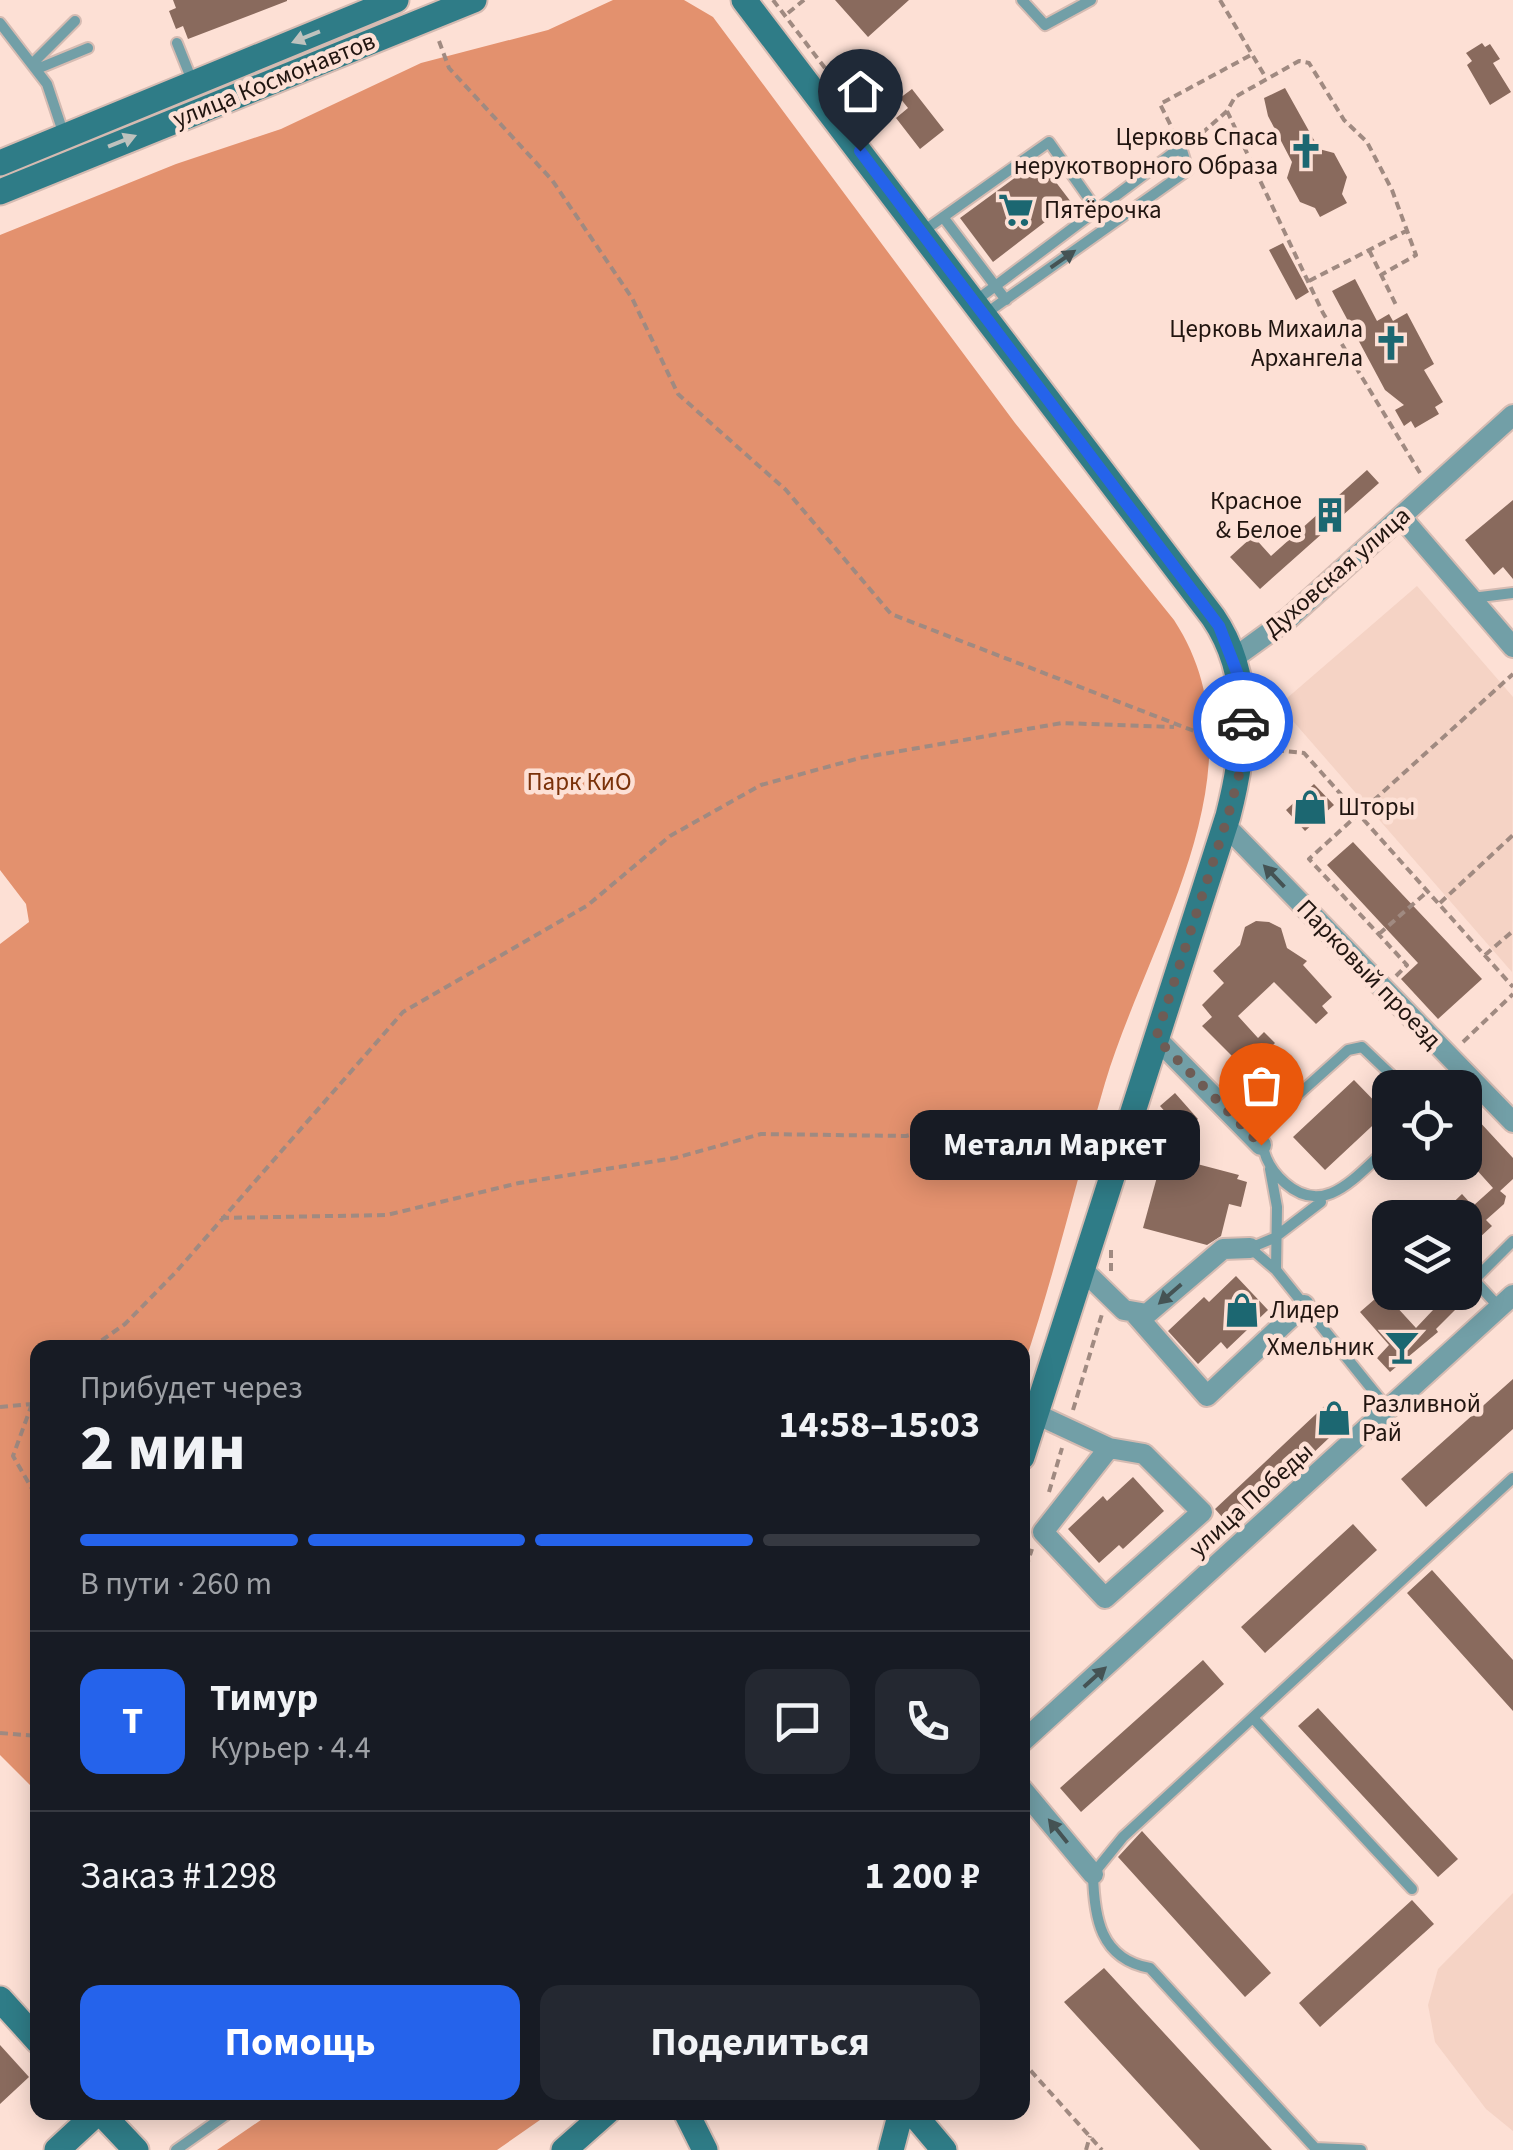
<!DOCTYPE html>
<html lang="ru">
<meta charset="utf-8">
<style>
:root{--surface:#171b24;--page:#242831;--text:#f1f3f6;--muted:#9ea1a6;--line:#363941;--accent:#2563eb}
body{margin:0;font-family:"Source Sans 3",sans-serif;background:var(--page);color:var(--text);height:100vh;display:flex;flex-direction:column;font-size:38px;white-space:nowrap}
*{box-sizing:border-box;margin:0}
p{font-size:32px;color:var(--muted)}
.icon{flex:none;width:55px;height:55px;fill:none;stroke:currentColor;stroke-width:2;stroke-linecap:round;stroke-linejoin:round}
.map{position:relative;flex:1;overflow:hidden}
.drawer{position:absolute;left:30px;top:1340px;width:1000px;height:780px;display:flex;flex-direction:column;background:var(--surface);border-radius:20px;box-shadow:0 5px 25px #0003}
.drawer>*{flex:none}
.controls{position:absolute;left:1372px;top:1070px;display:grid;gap:20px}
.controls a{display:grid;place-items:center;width:110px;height:110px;border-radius:20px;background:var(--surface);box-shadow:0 5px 25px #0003;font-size:50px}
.pin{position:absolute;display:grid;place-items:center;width:85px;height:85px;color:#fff;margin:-102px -42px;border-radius:50% 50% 50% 0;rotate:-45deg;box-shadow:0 0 10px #0007}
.pin .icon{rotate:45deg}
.courier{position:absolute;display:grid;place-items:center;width:100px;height:100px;margin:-50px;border:8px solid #2563eb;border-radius:50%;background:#fff;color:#222;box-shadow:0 2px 12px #0007}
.bubble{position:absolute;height:70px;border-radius:20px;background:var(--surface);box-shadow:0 5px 25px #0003;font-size:32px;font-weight:700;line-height:70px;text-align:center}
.summary em{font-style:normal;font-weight:700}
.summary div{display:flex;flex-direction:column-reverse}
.summary{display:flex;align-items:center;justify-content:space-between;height:170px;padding:0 50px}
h1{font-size:65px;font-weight:700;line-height:75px}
.bar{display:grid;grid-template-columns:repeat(4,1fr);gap:15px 10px;align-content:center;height:120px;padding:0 50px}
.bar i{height:12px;border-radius:8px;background:var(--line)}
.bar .current{background:var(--accent)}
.bar p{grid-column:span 4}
.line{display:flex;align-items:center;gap:25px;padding:0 50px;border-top:2px solid var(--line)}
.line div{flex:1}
.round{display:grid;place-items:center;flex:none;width:105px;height:105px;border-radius:20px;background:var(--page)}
.button{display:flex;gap:20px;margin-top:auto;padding:20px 50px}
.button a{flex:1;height:115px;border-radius:20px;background:var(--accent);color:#fff;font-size:40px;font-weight:700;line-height:115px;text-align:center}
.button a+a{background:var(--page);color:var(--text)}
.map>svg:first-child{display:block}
</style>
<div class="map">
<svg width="1513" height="2150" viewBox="0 0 1513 2150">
<rect width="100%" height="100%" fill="#fde0d5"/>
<path fill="#f5d3c5" d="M1417,586L1513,697L1512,972L1279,705Z
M1513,1893V2131L1486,2109L1435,2042L1428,2005L1438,1969Z"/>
<path fill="#e3916e" d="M613,0H684L713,17L1015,423L1174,620C1269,766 1148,939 1105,1083C1077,1177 1055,1274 1023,1368L1022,1348H38L37,1792L0,1755V944L29,922L26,904L0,870V235L176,164L281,129L421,63L548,30Z
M271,2113V2112L550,2113L497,2150H217Z"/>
<path fill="#896a5d" d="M173,0H287V1L188,39L183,26L176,29L169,11L176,8Z
M835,0H909L868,37Z
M1482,43L1485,47L1490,44L1500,59L1493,63L1511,92L1490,105L1467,65L1472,61L1466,53Z
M1285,88L1319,149L1334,153L1347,177L1342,194L1347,203L1320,217L1315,208L1300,202L1287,178L1292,162L1268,116L1264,98Z
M912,89L944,130L920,149L896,118L908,108L900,98Z
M1039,160L1071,202L993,262L960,218Z
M1283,243L1309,292L1296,300L1269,250Z
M1355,279L1377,321L1389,314L1393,321L1407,313L1434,364L1424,370L1443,402L1435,407L1439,414L1415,428L1411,421L1404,426L1395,410L1404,405L1385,390L1332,291Z
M1367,470L1379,483L1260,589L1230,557L1253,536L1271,556Z
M1513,500V579L1503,567L1494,575L1465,540Z
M1314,784L1334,805L1305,831L1286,810Z
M1353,842L1482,979L1438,1019L1401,979L1418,963L1327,865Z
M1256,921L1269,922L1281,928L1287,948L1307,961L1303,965L1332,997L1322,1006L1328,1013L1316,1024L1274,982L1238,1016L1258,1038L1264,1032L1275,1043L1258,1060L1245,1047L1234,1058L1202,1026L1212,1017L1202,1005L1224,983L1213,971L1240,945L1245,927Z
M1354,1080L1386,1113L1325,1170L1293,1137Z
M1175,1093L1198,1119L1183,1132L1160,1106Z
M1465,1106L1513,1158V1179L1500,1191L1506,1196L1504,1204L1486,1220L1492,1226L1465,1251V1218H1437L1462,1194L1473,1206L1493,1188L1465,1157Z
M1163,1155L1239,1175L1237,1179L1247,1182L1241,1207L1229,1204L1221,1236L1207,1245L1143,1228Z
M1236,1276L1268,1310L1227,1349L1221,1342L1198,1364L1168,1331L1204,1297L1209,1302Z
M1383,1292L1416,1328L1450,1292H1473L1436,1329L1438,1332L1390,1372L1377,1358L1389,1345L1360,1312Z
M1513,1379V1429L1426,1507L1401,1479Z
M1332,1399L1350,1418L1233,1529L1215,1509Z
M1133,1477L1164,1511L1123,1549L1119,1545L1099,1563L1068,1529L1103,1496L1107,1501Z
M1353,1524L1377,1550L1265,1653L1241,1627Z
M1432,1570L1513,1660V1711L1407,1593Z
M1203,1660L1224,1684L1081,1812L1060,1788Z
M1318,1708L1458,1859L1438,1877L1298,1726Z
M1142,1831L1271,1973L1245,1997L1118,1857Z
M1412,1900L1434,1924L1320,2027L1299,2003Z
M1104,1968L1272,2150H1200L1064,2002Z
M0,2045L29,2077L0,2104Z"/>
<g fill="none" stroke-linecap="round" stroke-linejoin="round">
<defs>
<path id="lane" d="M1022,0L1045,25L1091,0
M0,23L47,84L64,135
M177,43L193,83
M33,63L75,21
M37,69L88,48
M943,217L1006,300
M922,232L1049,142L1097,210
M974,302L1181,147L1188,170L985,314
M1472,598L1513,593
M1390,1146C1357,1174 1326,1219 1285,1183C1267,1167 1261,1151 1262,1127L1348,1050L1362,1047L1405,1088
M1270,1169L1277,1207L1276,1270
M1321,1202L1274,1238L1250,1248L1276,1270L1388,1409
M1499,1307L1474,1280L1513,1241
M1253,1718L1412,1889
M176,2150L230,2112
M1361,2150L1315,2148L1150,1968C1100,1959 1094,1917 1093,1874L1123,1837L1513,1478"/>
<path id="street" d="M1402,518L1513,647
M1234,658L1289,618L1513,415
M1225,825L1513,1122
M1156,1038L1261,1145
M1081,1268L1124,1310L1147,1314L1223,1249L1250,1248
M1136,1315L1207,1396L1304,1305
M1036,1414L1109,1448L1043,1532L1105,1598L1202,1512L1144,1454L1109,1448
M1022,1742L1513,1295
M1022,1789L1093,1874"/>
<path id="secondary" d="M744,0L1213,617C1254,677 1245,750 1228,816L1022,1457
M0,163L396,0
M0,192L474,0
M0,1999L38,2041
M100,2112L136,2150
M686,2112L705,2150
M912,2112L944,2150
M57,2150L98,2112
M564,2150L607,2112
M891,2150L901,2112"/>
</defs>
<use href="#lane" stroke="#d5bbb2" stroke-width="14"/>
<use href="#street" stroke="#d5bbb2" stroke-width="24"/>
<use href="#secondary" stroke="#d5bbb2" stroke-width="29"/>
<path stroke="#a08a81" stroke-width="4" stroke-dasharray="8 5" stroke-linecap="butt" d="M773,0L825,68
M1220,0L1266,78
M788,13L804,0
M439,41L449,68L552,180L632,298L678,394L786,490L891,614L1220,741
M1227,111L1323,313L1420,473
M1176,136L1160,104L1251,55
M1192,142L1227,111L1235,97L1299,61L1309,63L1344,120L1367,142L1392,190L1416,255L1381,275
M1369,250L1397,307
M1309,281L1406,231
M1263,749L1304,753L1513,987
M1440,903L1513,835
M1379,934L1428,891
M1485,955L1513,931
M1396,976L1407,965L1309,859L1513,674
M1463,1042L1513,994
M221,1218L387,1215L519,1183L675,1158L761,1134L906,1136L971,1120L1003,1122L1056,1145L1104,1138
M1111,1271V1250
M91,1348L125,1324L175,1273L403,1012L588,905L670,836L761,785L860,758L1062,723L1174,727
M32,1404L13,1456L35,1494L38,1516
M0,1407L32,1404L38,1399
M1073,1410L1102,1314
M1049,1492L1062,1448
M1022,1580L1032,1549
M0,1733L38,1736
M1022,2061L1102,2150
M1086,2150L1090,2136"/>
<use href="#lane" stroke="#729fa7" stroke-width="10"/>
<use href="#street" stroke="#729fa7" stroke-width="20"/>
<use href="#secondary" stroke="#2f7c87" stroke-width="25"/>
</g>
<defs><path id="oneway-solid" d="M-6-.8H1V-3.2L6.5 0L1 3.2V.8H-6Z" transform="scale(2.5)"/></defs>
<g fill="#bfc2be">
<use href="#oneway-solid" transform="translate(306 37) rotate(158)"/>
<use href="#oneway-solid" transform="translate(122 141) rotate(-22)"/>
</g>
<g fill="#455354">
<use href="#oneway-solid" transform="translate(1063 259) rotate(-35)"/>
<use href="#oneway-solid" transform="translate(1274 876) rotate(-134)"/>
<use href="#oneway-solid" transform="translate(1170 1294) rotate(139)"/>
<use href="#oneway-solid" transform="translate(1095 1677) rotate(-42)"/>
<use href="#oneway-solid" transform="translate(1058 1831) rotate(-129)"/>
</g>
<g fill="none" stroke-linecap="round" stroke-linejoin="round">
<path stroke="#6e5c55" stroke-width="10" stroke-dasharray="0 18" d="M1243,722L1239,775L1228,816L1156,1038L1261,1145"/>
<path stroke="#2563eb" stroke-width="12" d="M860,151L1219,626L1238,675L1243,722"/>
</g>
<defs>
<symbol id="church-bare" viewBox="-9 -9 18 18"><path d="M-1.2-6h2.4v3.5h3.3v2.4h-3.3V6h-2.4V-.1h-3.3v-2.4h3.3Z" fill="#1c6771" stroke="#fde0d5" stroke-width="2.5" paint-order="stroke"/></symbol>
<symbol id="supermarket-bare" viewBox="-9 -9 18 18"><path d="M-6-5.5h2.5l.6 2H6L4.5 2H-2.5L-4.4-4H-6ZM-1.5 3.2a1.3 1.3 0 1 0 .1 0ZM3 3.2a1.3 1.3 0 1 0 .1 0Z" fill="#1c6771" stroke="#fde0d5" stroke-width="2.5" paint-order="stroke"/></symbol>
<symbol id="building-bare" viewBox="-9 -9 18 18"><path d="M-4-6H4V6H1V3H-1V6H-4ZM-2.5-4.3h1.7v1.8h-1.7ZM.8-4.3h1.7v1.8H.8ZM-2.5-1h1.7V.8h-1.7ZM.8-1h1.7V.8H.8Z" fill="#1c6771" stroke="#fde0d5" stroke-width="2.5" paint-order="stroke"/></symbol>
<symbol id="shop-bare" viewBox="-9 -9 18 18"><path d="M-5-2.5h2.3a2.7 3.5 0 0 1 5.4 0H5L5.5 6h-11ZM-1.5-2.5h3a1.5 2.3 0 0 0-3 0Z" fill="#1c6771" stroke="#fde0d5" stroke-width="2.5" paint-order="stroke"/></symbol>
<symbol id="bar-bare" viewBox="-9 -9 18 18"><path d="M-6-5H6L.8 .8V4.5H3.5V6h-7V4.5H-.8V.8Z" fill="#1c6771" stroke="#fde0d5" stroke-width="2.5" paint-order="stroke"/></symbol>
</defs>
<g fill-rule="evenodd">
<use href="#church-bare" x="1281" y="126" width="50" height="50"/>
<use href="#supermarket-bare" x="991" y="185" width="50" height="50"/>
<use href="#church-bare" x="1366" y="318" width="50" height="50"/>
<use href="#building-bare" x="1305" y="490" width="50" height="50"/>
<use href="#shop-bare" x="1285" y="782" width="50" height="50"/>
<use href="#shop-bare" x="1217" y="1285" width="50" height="50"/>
<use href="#bar-bare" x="1377" y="1322" width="50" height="50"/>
<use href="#shop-bare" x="1309" y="1393" width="50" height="50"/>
</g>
<g text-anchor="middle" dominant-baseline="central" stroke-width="9" stroke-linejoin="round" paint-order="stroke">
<g font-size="25" fill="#211510" stroke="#fde0d5">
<text transform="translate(274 80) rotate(-22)">улица Космонавтов</text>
<text transform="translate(1337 572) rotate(-41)">Духовская улица</text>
<text transform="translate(1369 974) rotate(46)">Парковый проезд</text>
<text transform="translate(1251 1500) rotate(-42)">улица Победы</text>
</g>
<g font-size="25" fill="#211510" stroke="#fde0d5" text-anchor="end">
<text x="1278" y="137">Церковь Спаса<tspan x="1278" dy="29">нерукотворного Образа</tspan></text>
<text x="1044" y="210" text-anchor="start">Пятёрочка</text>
<text x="1363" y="329">Церковь Михаила<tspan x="1363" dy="29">Архангела</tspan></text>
<text x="1302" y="501">Красное<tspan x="1302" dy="29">&amp; Белое</tspan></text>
<text x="1338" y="807" text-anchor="start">Шторы</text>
<text x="1270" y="1310" text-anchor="start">Лидер</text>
<text x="1374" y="1347">Хмельник</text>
<text x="1362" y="1404" text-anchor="start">Разливной<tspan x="1362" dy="29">Рай</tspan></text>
</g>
<g font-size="25" fill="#7a3109" stroke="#fde0d5">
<text x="579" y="782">Парк КиО</text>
</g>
</g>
</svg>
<div class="controls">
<a><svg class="icon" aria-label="locate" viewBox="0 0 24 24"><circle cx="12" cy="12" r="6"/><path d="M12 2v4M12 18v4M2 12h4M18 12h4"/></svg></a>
<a><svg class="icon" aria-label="layers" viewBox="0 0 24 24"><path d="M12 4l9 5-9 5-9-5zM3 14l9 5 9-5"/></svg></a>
</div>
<div class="pin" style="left:1261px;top:1145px;background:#ea580c"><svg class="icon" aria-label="bag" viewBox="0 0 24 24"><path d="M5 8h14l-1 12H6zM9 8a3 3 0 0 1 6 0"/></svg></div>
<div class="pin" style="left:860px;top:151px;background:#1f2937"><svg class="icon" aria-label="home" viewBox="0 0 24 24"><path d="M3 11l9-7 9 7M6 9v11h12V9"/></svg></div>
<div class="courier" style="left:1243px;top:722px"><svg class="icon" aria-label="car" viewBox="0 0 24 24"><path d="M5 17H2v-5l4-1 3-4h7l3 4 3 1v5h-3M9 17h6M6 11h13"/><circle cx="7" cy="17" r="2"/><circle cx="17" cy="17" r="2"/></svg></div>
<div class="bubble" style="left:910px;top:1110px;width:290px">Металл Маркет</div>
<section class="drawer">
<div class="summary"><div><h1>2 мин</h1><p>Прибудет через</p></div><em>14:58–15:03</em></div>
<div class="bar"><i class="current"></i><i class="current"></i><i class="current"></i><i></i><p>В пути · 260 m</p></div>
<div class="line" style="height:180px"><b class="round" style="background:var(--accent);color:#fff">Т</b><div><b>Тимур</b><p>Курьер · 4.4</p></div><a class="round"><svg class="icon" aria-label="chat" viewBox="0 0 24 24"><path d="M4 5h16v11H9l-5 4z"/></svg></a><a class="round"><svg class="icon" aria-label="phone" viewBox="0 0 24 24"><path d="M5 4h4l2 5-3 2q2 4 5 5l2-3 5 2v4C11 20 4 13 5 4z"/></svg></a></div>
<div class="line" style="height:130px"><div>Заказ #1298</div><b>1 200 ₽</b></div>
<div class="button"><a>Помощь</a><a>Поделиться</a></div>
</section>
</div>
